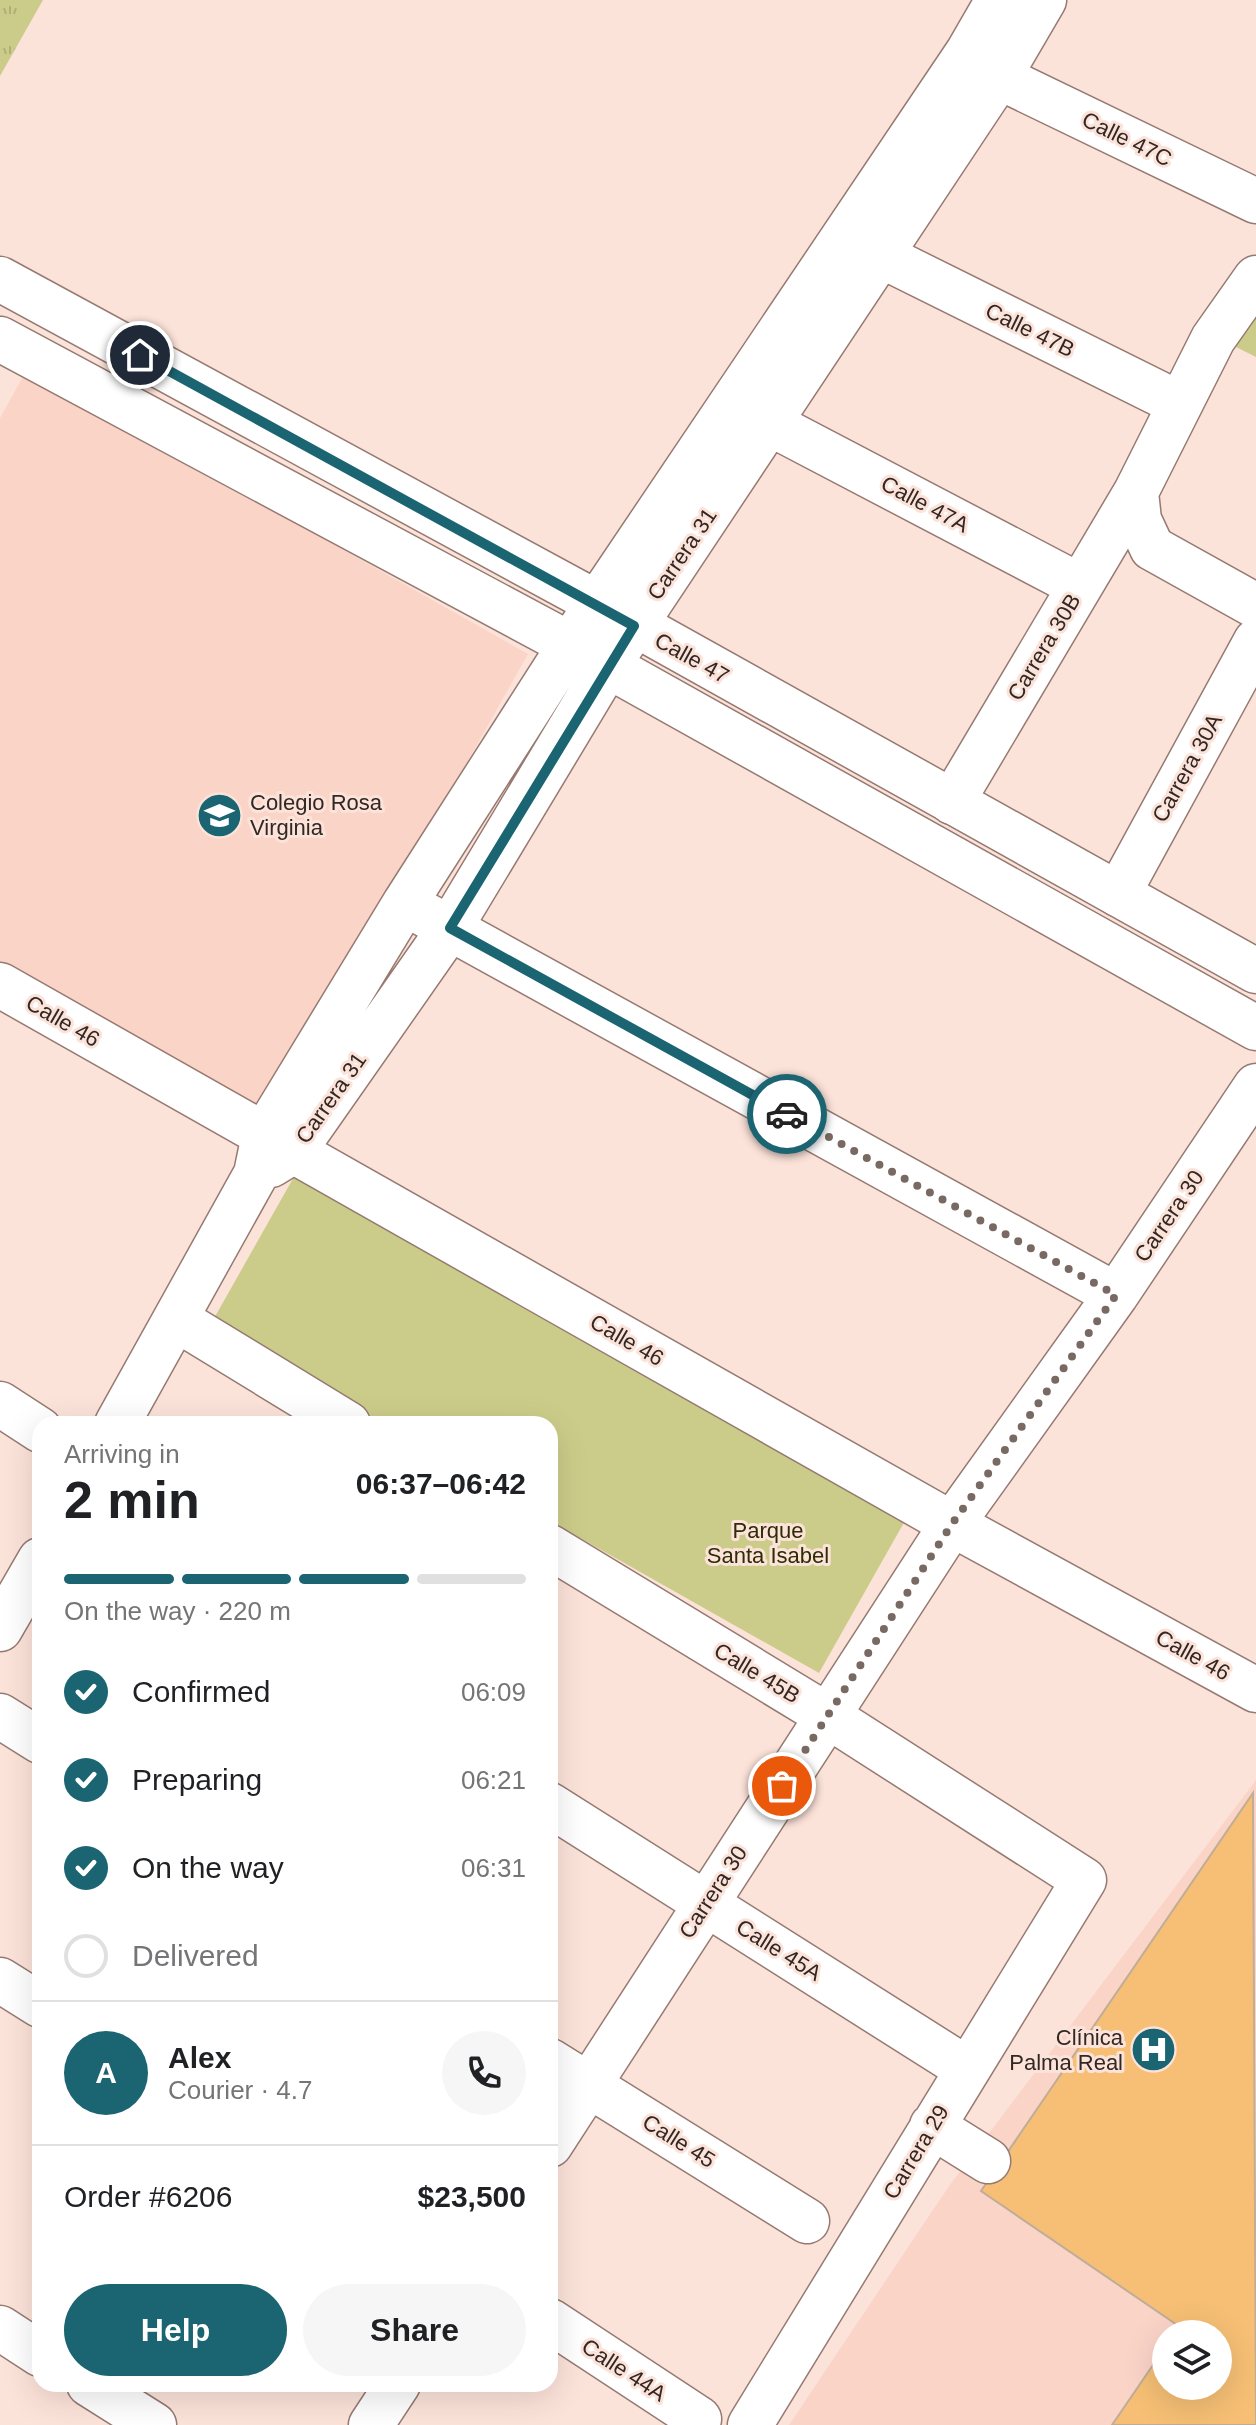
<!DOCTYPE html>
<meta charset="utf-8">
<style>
:root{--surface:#fff;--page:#f6f6f6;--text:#202124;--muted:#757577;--line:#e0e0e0;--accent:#1b6471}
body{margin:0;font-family:Helvetica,sans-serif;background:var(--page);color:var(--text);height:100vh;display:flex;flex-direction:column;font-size:30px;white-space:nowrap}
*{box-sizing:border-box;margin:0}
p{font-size:26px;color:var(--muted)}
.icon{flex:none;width:44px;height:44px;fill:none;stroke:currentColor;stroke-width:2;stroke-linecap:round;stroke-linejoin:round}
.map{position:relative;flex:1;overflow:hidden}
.drawer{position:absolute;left:32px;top:1416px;width:526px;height:976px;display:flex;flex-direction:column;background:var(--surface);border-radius:24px;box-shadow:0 8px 32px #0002}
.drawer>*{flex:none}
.tools{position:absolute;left:1152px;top:2320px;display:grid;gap:16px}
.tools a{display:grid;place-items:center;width:80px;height:80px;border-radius:50%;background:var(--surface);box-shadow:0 8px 32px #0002;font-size:40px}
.pin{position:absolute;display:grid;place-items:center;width:68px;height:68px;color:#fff;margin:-34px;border:4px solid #fff;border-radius:50%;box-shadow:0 2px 8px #0007}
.courier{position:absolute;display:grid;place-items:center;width:80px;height:80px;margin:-40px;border:6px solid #1b6471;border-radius:50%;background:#fff;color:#222;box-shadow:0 2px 10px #0007}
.head em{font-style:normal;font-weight:800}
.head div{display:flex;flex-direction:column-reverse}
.head{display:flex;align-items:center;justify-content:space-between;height:136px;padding:0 32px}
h1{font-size:52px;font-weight:800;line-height:60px}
.bar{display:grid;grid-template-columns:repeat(4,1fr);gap:12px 8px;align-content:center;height:96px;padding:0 32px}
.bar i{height:10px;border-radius:6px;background:var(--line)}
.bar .on{background:var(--accent)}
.bar p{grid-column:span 4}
.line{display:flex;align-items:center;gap:20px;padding:0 32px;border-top:2px solid var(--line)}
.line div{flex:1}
.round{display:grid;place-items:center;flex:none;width:84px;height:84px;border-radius:42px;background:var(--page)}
ol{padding:0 32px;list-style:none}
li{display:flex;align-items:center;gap:24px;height:88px}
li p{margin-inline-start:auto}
li .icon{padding:8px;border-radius:50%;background:var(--accent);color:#fff;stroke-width:4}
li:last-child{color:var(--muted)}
li i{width:44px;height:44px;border:4px solid var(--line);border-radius:50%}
.cta{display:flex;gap:16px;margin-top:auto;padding:16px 32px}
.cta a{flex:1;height:92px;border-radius:48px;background:var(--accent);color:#fff;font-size:32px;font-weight:800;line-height:92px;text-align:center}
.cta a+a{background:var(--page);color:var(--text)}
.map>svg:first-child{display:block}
</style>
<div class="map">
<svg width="1256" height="2425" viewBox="0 0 1256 2425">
<defs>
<pattern id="grass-tufts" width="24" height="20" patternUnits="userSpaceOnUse" patternTransform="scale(2)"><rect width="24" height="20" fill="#cccc8a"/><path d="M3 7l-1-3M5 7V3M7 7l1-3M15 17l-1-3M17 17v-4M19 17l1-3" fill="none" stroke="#b0af77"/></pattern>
</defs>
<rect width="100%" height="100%" fill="#fce3da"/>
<path fill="#fbd4c8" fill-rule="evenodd" d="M26,371L528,654L264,1124L0,975V418Z
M1256,1780V2425H789L949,2186ZM1166,2334H1218V2386H1166Z"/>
<path fill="url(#grass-tufts)" d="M0,0H43L0,76Z"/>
<path fill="#cccc8a" d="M1256,295V357L1222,340Z
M295,1175L906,1519L819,1673L550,1521V1424H378L208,1329Z"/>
<path fill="#f6bf75" stroke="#bfad97" stroke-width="2" d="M1253,1793L1256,2425H1112L1166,2346V2386H1218V2334H1175L1180,2327L981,2191Z"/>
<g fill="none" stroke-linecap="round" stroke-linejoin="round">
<defs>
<path id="minor" d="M999,77L1256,201
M880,255L1180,404
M1256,278L1213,339L1136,492L1139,520L1152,548L1256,606
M769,423L1080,586
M952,802L1136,492
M1118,894L1256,641
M424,914L1116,1295
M0,985L952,1524L1256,1690
M271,1165L294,1151L450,928L607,667L999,77L1044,0
M176,1319L348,1424
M0,1404L40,1430
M117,1424L256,1174L264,1135L405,903L597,603L968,52L998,0
M550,1547L828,1716L1084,1880L750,2425
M0,1629L40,1560
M0,1716L40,1741
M550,1805L967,2069
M0,1980L40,2005
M550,2061L807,2221
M932,2126L988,2161
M550,2145L952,1524L1116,1295L1256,1086
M550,2321L699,2419
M0,2328L40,2354
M89,2384L154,2425
M371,2425L398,2384"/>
<path id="major" d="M0,279L597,603L1256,971
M0,339L571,645L1256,1028"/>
</defs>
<use href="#minor" stroke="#967a71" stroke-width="47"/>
<use href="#major" stroke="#967a71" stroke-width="47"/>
<use href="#minor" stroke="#fff" stroke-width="44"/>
<use href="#major" stroke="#fff" stroke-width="44"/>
</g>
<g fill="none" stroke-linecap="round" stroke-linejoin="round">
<path stroke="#796963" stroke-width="8" stroke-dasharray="0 14.4" d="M782,1786L952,1524L1116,1295L787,1114"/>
<path stroke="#1b6471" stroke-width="10" d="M140,355L634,626L450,928L787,1114"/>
</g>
<defs>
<symbol id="school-disc" viewBox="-11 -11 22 22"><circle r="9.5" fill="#1b6471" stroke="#fce3da"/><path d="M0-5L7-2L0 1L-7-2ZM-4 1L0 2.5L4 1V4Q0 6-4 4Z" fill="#fff"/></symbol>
<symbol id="hospital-disc" viewBox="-11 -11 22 22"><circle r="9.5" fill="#1b6471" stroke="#fce3da"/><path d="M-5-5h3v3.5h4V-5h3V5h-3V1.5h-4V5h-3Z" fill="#fff"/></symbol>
</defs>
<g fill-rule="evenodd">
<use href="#school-disc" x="194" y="790" width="51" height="51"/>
<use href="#hospital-disc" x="1128" y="2024" width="51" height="51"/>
</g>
<g text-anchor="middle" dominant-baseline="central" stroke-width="6" stroke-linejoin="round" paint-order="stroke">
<g font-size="22" fill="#322723" stroke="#fce3da">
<text transform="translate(1127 139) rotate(26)">Calle 47C</text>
<text transform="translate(1030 330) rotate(26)">Calle 47B</text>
<text transform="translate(925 504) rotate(28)">Calle 47A</text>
<text transform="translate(682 554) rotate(-56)">Carrera 31</text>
<text transform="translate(1044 647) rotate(-59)">Carrera 30B</text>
<text transform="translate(692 658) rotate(29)">Calle 47</text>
<text transform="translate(1187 768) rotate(-61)">Carrera 30A</text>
<text transform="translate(63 1021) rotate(30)">Calle 46</text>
<text transform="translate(331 1098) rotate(-55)">Carrera 31</text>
<text transform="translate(1169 1216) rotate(-56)">Carrera 30</text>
<text transform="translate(627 1340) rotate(30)">Calle 46</text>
<text transform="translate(1193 1655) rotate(29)">Calle 46</text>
<text transform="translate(757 1673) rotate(31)">Calle 45B</text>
<text transform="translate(713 1892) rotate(-57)">Carrera 30</text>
<text transform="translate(779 1950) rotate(32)">Calle 45A</text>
<text transform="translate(679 2141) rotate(32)">Calle 45</text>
<text transform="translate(916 2152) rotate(-59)">Carrera 29</text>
<text transform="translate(624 2370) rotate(33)">Calle 44A</text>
</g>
<g font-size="22" fill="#322723" stroke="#fce3da" text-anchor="start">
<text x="250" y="802">Colegio Rosa<tspan x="250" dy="25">Virginia</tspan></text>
<text x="1123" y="2037" text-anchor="end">Clínica<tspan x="1123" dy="25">Palma Real</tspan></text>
</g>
<g font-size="22" fill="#2d2c05" stroke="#fce3da">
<text x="768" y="1530">Parque<tspan x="768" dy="25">Santa Isabel</tspan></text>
</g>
</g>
</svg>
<div class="tools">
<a><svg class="icon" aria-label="layers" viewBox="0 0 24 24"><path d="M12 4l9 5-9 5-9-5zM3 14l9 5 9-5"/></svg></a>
</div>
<div class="pin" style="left:782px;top:1786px;background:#ea580c"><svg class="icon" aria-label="bag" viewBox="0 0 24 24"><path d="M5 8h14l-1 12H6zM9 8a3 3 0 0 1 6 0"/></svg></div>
<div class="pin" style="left:140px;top:355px;background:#1f2937"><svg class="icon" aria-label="home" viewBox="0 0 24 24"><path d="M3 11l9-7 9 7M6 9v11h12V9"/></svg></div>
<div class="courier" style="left:787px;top:1114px"><svg class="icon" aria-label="car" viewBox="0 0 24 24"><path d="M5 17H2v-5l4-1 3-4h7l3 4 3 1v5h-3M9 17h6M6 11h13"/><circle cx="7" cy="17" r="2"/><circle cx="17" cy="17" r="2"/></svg></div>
<section class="drawer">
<div class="head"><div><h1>2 min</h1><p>Arriving in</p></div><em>06:37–06:42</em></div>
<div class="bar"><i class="on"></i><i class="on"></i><i class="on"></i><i></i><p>On the way · 220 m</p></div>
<ol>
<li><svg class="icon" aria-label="check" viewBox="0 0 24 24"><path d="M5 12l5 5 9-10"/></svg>Confirmed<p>06:09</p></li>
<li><svg class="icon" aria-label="check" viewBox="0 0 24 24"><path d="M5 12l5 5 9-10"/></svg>Preparing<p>06:21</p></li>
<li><svg class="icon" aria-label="check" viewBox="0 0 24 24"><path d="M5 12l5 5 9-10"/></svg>On the way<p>06:31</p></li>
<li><i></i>Delivered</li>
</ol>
<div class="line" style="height:144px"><b class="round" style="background:var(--accent);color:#fff">A</b><div><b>Alex</b><p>Courier · 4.7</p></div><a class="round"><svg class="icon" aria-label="phone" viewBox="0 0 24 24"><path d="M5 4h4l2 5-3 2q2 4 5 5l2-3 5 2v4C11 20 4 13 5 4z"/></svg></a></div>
<div class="line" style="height:104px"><div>Order #6206</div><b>$23,500</b></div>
<div class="cta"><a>Help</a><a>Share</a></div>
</section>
</div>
